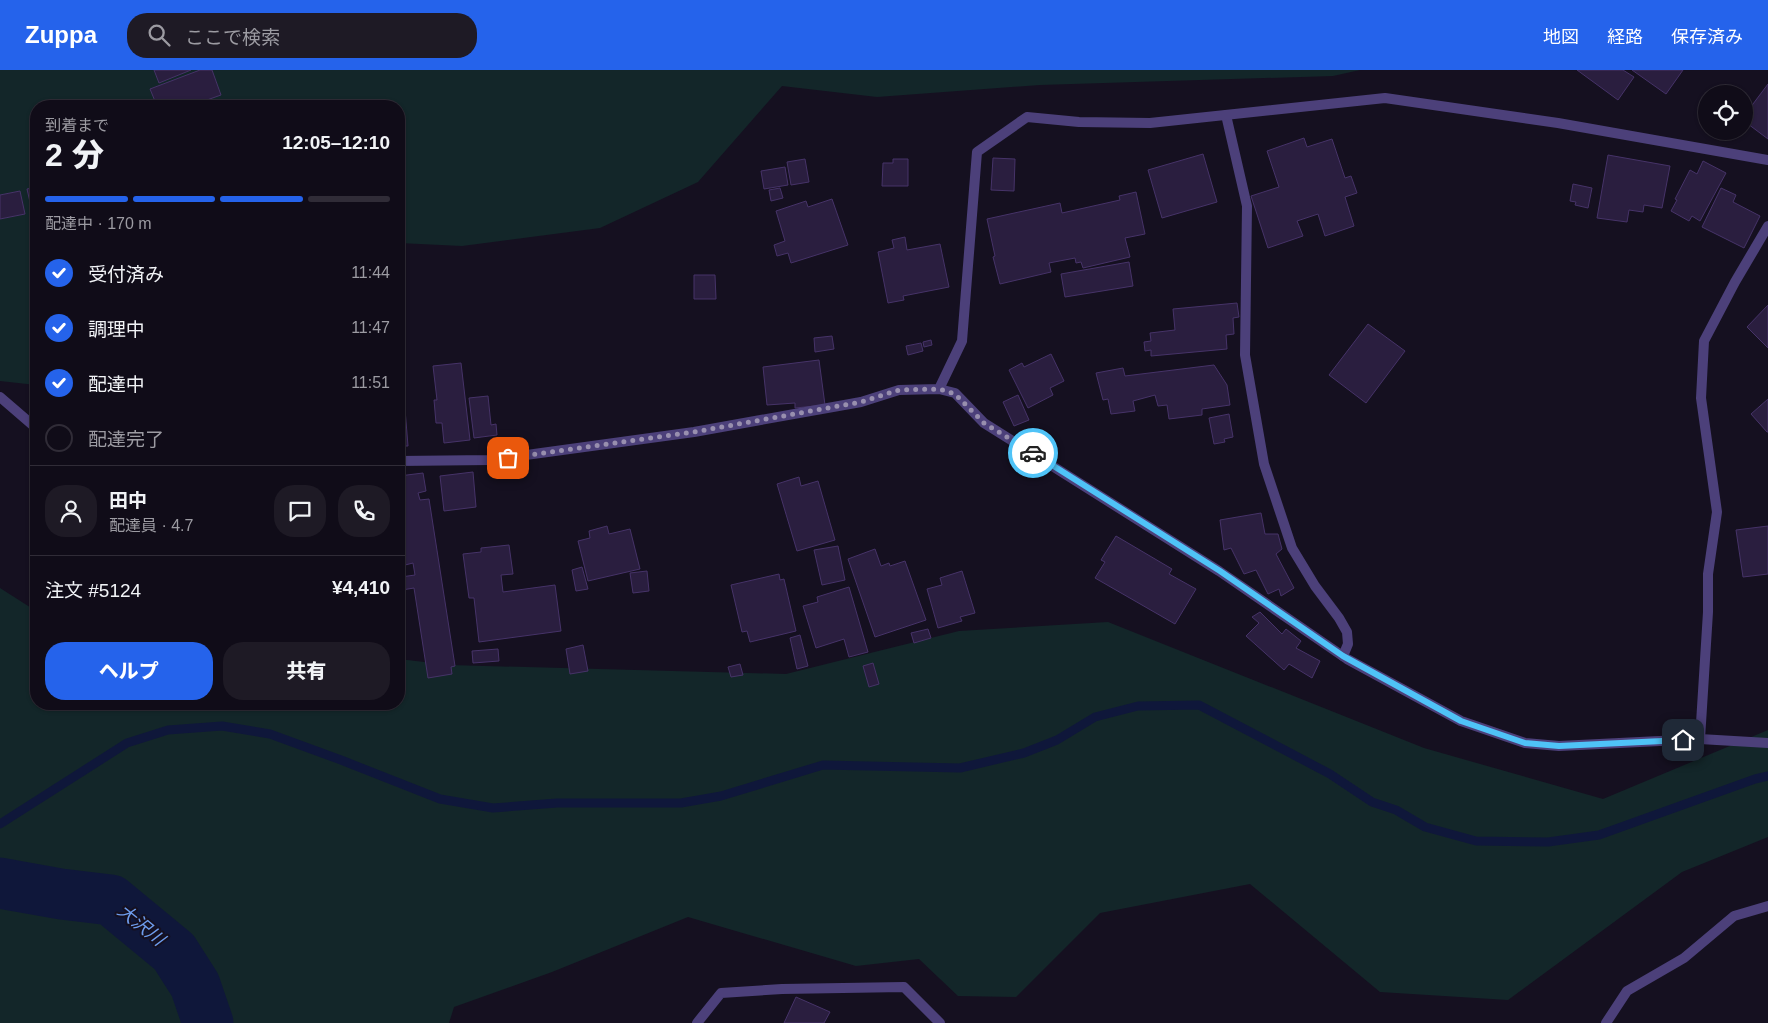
<!DOCTYPE html>
<html lang="ja">
<meta charset="utf-8">
<style>
:root{--surface:#100c18;--page:#1e1a25;--text:#f1f3f6;--muted:#9c9ba2;--line:#302c37;--accent:#2563eb}
body{margin:0;font-family:Helvetica,"Noto Sans JP",sans-serif;background:var(--page);color:var(--text);height:100vh;display:flex;flex-direction:column;font-size:19px;white-space:nowrap}
*{box-sizing:border-box;margin:0}
p{font-size:16px;color:var(--muted)}
.icon{flex:none;width:28px;height:28px;fill:none;stroke:currentColor;stroke-width:2;stroke-linecap:round;stroke-linejoin:round}
.map{position:relative;flex:1;overflow:hidden}
.drawer{position:absolute;left:30px;top:30px;width:375px;height:610px;display:flex;flex-direction:column;background:var(--surface);border-radius:20px;box-shadow:0 1px 4px #0004,0 0 0 1px var(--line)}
.drawer>*{flex:none}
.tools{position:absolute;left:1698px;top:15px;display:grid;gap:10px}
.tools a{display:grid;place-items:center;width:55px;height:55px;border-radius:50%;background:var(--surface);box-shadow:0 1px 4px #0004,0 0 0 1px var(--line);font-size:25px}
.pin{position:absolute;display:grid;place-items:center;width:42px;height:42px;color:#fff;margin:-21px;border-radius:10px;box-shadow:0 2px 8px #0006}
.courier{position:absolute;display:grid;place-items:center;width:50px;height:50px;margin:-25px;border:4px solid #4fc3f7;border-radius:50%;background:#fff;color:#222;box-shadow:0 1px 6px #0007}
.head em{font-style:normal;font-weight:800}
.head div{display:flex;flex-direction:column-reverse}
.head{display:flex;align-items:center;justify-content:space-between;height:85px;padding:0 15px}
h1{font-size:32px;font-weight:800;line-height:38px}
.bar{display:grid;grid-template-columns:repeat(4,1fr);gap:8px 5px;align-content:center;height:60px;padding:0 15px}
.bar i{height:6px;border-radius:4px;background:var(--line)}
.bar .active{background:var(--accent)}
.bar p{grid-column:span 4}
.line{display:flex;align-items:center;gap:12px;padding:0 15px;border-top:1px solid var(--line)}
.line div{flex:1}
.round{display:grid;place-items:center;flex:none;width:52px;height:52px;border-radius:20px;background:var(--page)}
ol{padding:0 15px;list-style:none}
li{display:flex;align-items:center;gap:15px;height:55px}
li p{margin-inline-start:auto}
li .icon{padding:5px;border-radius:50%;background:var(--accent);color:#fff;stroke-width:4}
li:last-child{color:var(--muted)}
li i{width:28px;height:28px;border:2px solid var(--line);border-radius:50%}
.cta{display:flex;gap:10px;margin-top:auto;padding:10px 15px}
.cta a{flex:1;height:58px;border-radius:20px;background:var(--accent);color:#fff;font-size:20px;font-weight:800;line-height:58px;text-align:center}
.cta a+a{background:var(--page);color:var(--text)}
header{display:flex;align-items:center;gap:30px;box-sizing:border-box;height:70px;padding:0 25px;background:var(--accent);color:#fff}
header strong{font-size:24px}
nav{display:flex;gap:28px;margin-inline-start:auto;font-size:18px}
.search{width:350px;height:45px;background:var(--page);display:flex;align-items:center;gap:12px;box-sizing:border-box;padding:0 18px;border-radius:20px;color:var(--muted);font-size:19px}
.map>svg:first-child{display:block}
</style>
<header>
<strong>Zuppa</strong>
<div class="search"><svg class="icon" aria-label="search" viewBox="0 0 24 24"><circle cx="10" cy="10" r="6"/><path d="M15 15l6 6"/></svg>ここで検索</div>
<nav><a>地図</a><a>経路</a><a>保存済み</a></nav>
</header>
<div class="map">
<svg width="1768" height="953" viewBox="0 0 1768 953">
<rect width="100%" height="100%" fill="#151020"/>
<path fill="#132629" d="M0,0H1360L1333,6L1040,15L877,27L782,16L698,112L600,158L462,176L399,173V36H36V315L0,311Z
M0,518L36,541V634H399V589L449,595L786,604L959,561L1108,552L1424,678L1603,729L1768,660V767L1682,802L1508,930L1380,922L1250,814L1100,843L1016,927L958,926L919,889L856,896L688,847L552,902L454,937L449,953H0Z"/>
<g fill="none" stroke-linecap="round" stroke-linejoin="round">
<path stroke="#0f173a" stroke-width="9" d="M0,754L127,673L168,660L222,656L270,664L341,690L440,729L493,738L557,733H681L721,726L823,695L960,698L1024,683L1057,670L1095,647L1138,636L1199,635L1330,704L1372,732L1396,740L1425,757L1476,771L1548,772L1599,765L1755,709L1768,706"/>
<path stroke="#0f173a" stroke-width="51" d="M0,813L61,824L111,830L174,882L195,915L208,953"/>
</g>
<path fill="#2a1e3f" stroke="#463368" d="M154,0H191L159,13Z
M200,0H212L221,25L190,36H157L150,19Z
M1577,0H1623L1634,7L1618,30Z
M1632,0H1683L1666,24Z
M1768,14V69L1744,51V46Z
M1304,68L1307,77L1332,69L1345,108L1351,106L1357,123L1345,127L1354,156L1325,166L1318,144L1297,151L1303,166L1268,178L1251,126L1279,117L1267,81Z
M1203,84L1217,132L1162,148L1148,100Z
M1608,85L1670,96L1662,138L1644,135L1643,142L1629,140L1627,152L1597,148Z
M993,88L1015,89L1014,121L991,120Z
M805,89L809,112L791,115L787,92Z
M893,89H908V116H882L883,93H893Z
M1703,91L1726,103L1700,151L1692,146L1689,151L1671,141L1677,130L1675,129L1690,100L1697,104Z
M785,97L788,115L764,119L761,101Z
M1573,114L1592,118L1588,138L1575,135L1576,132L1570,131Z
M36,117V140L32,141L27,119Z
M780,118L783,128L771,131L769,120Z
M1721,118L1736,125L1733,132L1760,146L1744,178L1702,157Z
M20,121L25,144L0,149V125Z
M1136,122L1145,164L1125,168L1130,187L1083,198L1081,192L1076,193L1075,188L1049,193L1051,202L1000,214L993,187L995,186L987,149L1060,133L1062,143L1120,130L1119,126Z
M832,129L848,175L791,193L788,183L777,186L774,175L785,171L776,141L806,131L808,137Z
M905,167L907,180L940,174L949,217L903,226L904,230L888,233L878,182L894,178L892,170Z
M1129,192L1133,216L1065,227L1061,204Z
M694,205H715L716,229H694Z
M1237,233L1239,247L1233,248L1234,264L1226,265L1227,279L1151,286V280L1145,281L1144,272L1151,271L1150,263L1175,260L1173,239Z
M1768,235V278L1747,257Z
M1368,254L1405,281L1366,333L1329,305Z
M832,266L834,279L815,282L814,268Z
M931,270L932,275L924,277L923,272Z
M921,273L923,281L908,285L906,276Z
M1051,284L1064,311L1050,318L1053,325L1028,338L1009,300L1022,293L1024,297Z
M819,290L825,335L795,338V333L767,335L763,297Z
M461,293L470,370L444,373L442,353H436L434,330H437L433,296Z
M1214,295L1227,315L1230,335L1202,339V345L1169,349L1167,335L1158,336L1155,325L1133,331L1135,341L1111,344L1108,329L1103,330L1096,303L1123,298L1125,306Z
M1018,325L1029,350L1014,356L1003,332Z
M488,326L491,355L496,354L497,365L474,368L469,328Z
M1768,329V362H1767L1751,344Z
M399,339H405L408,376H399Z
M1229,344L1233,367L1224,369L1225,372L1214,374L1209,348Z
M473,402L476,437L444,441L440,406Z
M423,403L426,421L418,423L420,430L429,429L455,596L451,597L452,604L428,608L414,518L402,520L401,507L415,505L413,493L405,495L399,451V406Z
M799,407L801,416L818,411L835,470L797,481L777,414Z
M1261,443L1265,464H1278L1282,479L1276,484L1294,518L1281,526L1279,519L1268,524L1256,500L1244,504L1231,478L1224,480L1220,450Z
M607,456L609,464L630,459L640,499L588,511L578,471L590,468L589,461Z
M1768,456V504L1743,507L1736,460Z
M1116,466L1172,499L1169,504L1196,519L1175,554L1095,508L1105,492L1101,490Z
M509,475L513,504L501,505L503,522L555,515L561,561L479,572L474,528H469L463,484L481,482V478Z
M838,476L845,510L822,515L814,480Z
M875,479L881,496L889,493L890,496L905,491L926,550L875,567L848,489Z
M582,497L588,519L576,521L572,500Z
M647,501L649,521L633,523L630,503Z
M962,501L975,543L960,547L962,551L938,558L927,519L942,515L940,508Z
M779,504L780,510L784,509L796,561L750,572L747,561L742,562L731,515Z
M849,517L868,582L849,587L844,569L816,578L803,536L818,532L817,527Z
M1260,542L1282,564L1286,559L1301,571L1296,578L1320,591L1312,608L1289,594L1284,600L1246,566L1259,553L1252,547Z
M928,559L931,568L914,573L911,563Z
M800,565L808,596L797,599L790,568Z
M583,575L588,601L570,604L566,579Z
M498,579L499,591L473,593L472,581Z
M873,593L879,614L869,617L863,596Z
M740,594L743,605L731,607L728,597Z
M796,927L830,942L824,953H784Z"/>
<g fill="none" stroke-linecap="round" stroke-linejoin="round">
<path stroke="#4c407a" stroke-width="10" d="M1226,45L1247,136L1245,285L1264,394L1292,478L1315,516L1339,548L1347,562L1348,574L1343,586
M1700,669L1708,542V504L1717,442L1701,328L1704,271L1735,212L1768,156
M697,953L721,923L782,919L904,917L940,953"/>
<path stroke="#4c407a" stroke-width="10" d="M939,319L962,271L977,82L1027,47L1079,52L1150,53L1385,28L1558,53L1768,90
M0,327L36,358
M399,391L490,390L694,362L861,332L899,320L939,319L955,323L984,353L1219,501L1347,589L1461,651L1525,673L1559,676L1700,669L1768,673
M1606,953L1627,921L1684,888L1734,846L1768,836"/>
</g>
<g fill="none" stroke-linecap="round" stroke-linejoin="round">
<path stroke="#988fae" stroke-width="5" stroke-dasharray="0 9" d="M508,388L694,362L861,332L899,320L939,319L955,324L984,353L1033,383"/>
<path stroke="#4fc3f7" stroke-width="6" d="M1033,383L1220,501L1343,586L1461,651L1525,673L1559,676L1683,670"/>
</g>
<g text-anchor="middle" dominant-baseline="central" stroke-width="4" stroke-linejoin="round" paint-order="stroke">
<g font-size="18" font-style="italic" fill="#6e9dee" stroke="#151020">
<text transform="translate(141 855) rotate(39)">大沢川</text>
</g>
</g>
</svg>
<div class="tools">
<a><svg class="icon" aria-label="locate" viewBox="0 0 24 24"><circle cx="12" cy="12" r="6"/><path d="M12 2v4M12 18v4M2 12h4M18 12h4"/></svg></a>
</div>
<div class="pin" style="left:508px;top:388px;background:#ea580c"><svg class="icon" aria-label="bag" viewBox="0 0 24 24"><path d="M5 8h14l-1 12H6zM9 8a3 3 0 0 1 6 0"/></svg></div>
<div class="pin" style="left:1683px;top:670px;background:#1f2937"><svg class="icon" aria-label="home" viewBox="0 0 24 24"><path d="M3 11l9-7 9 7M6 9v11h12V9"/></svg></div>
<div class="courier" style="left:1033px;top:383px"><svg class="icon" aria-label="car" viewBox="0 0 24 24"><path d="M5 17H2v-5l4-1 3-4h7l3 4 3 1v5h-3M9 17h6M6 11h13"/><circle cx="7" cy="17" r="2"/><circle cx="17" cy="17" r="2"/></svg></div>
<section class="drawer">
<div class="head"><div><h1>2 分</h1><p>到着まで</p></div><em>12:05–12:10</em></div>
<div class="bar"><i class="active"></i><i class="active"></i><i class="active"></i><i></i><p>配達中 · 170 m</p></div>
<ol>
<li><svg class="icon" aria-label="check" viewBox="0 0 24 24"><path d="M5 12l5 5 9-10"/></svg>受付済み<p>11:44</p></li>
<li><svg class="icon" aria-label="check" viewBox="0 0 24 24"><path d="M5 12l5 5 9-10"/></svg>調理中<p>11:47</p></li>
<li><svg class="icon" aria-label="check" viewBox="0 0 24 24"><path d="M5 12l5 5 9-10"/></svg>配達中<p>11:51</p></li>
<li><i></i>配達完了</li>
</ol>
<div class="line" style="height:90px"><a class="round"><svg class="icon" aria-label="person" viewBox="0 0 24 24"><circle cx="12" cy="8" r="4"/><path d="M4 21q1-7 8-7t8 7"/></svg></a><div><b>田中</b><p>配達員 · 4.7</p></div><a class="round"><svg class="icon" aria-label="chat" viewBox="0 0 24 24"><path d="M4 5h16v11H9l-5 4z"/></svg></a><a class="round"><svg class="icon" aria-label="phone" viewBox="0 0 24 24"><path d="M5 4h4l2 5-3 2q2 4 5 5l2-3 5 2v4C11 20 4 13 5 4z"/></svg></a></div>
<div class="line" style="height:65px"><div>注文 #5124</div><b>¥4,410</b></div>
<div class="cta"><a>ヘルプ</a><a>共有</a></div>
</section>
</div>
